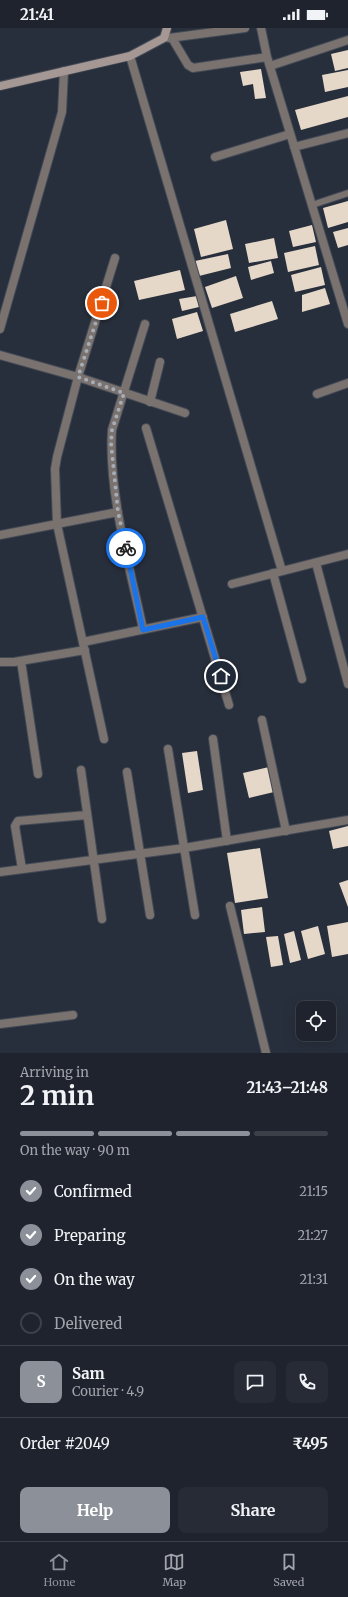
<!DOCTYPE html>
<meta charset="utf-8">
<style>
:root{--surface:#1e232d;--page:#262b35;--text:#f1f3f6;--muted:#a1a4aa;--line:#3c4049;--accent:#8c9099}
body{margin:0;font-family:Merriweather,serif;background:var(--page);color:var(--text);height:100vh;display:flex;flex-direction:column;font-size:15px;white-space:nowrap}
*{box-sizing:border-box;margin:0}
p{font-size:13px;color:var(--muted)}
.icon{flex:none;width:22px;height:22px;fill:none;stroke:currentColor;stroke-width:2;stroke-linecap:round;stroke-linejoin:round}
.map{position:relative;height:1025px;overflow:hidden}
.panel{display:flex;flex-direction:column;background:var(--surface);flex:1}
.panel>*{flex:none}
.tools{position:absolute;left:296px;top:973px;display:grid;gap:8px}
.tools a{display:grid;place-items:center;width:40px;height:40px;border-radius:8px;background:var(--surface);box-shadow:0 4px 16px #0002,0 0 0 1px var(--line);font-size:20px}
.pin{position:absolute;display:grid;place-items:center;width:34px;height:34px;color:#fff;margin:-17px;border:2px solid #fff;border-radius:50%;box-shadow:0 1px 4px #0007}
.courier{position:absolute;display:grid;place-items:center;width:40px;height:40px;margin:-20px;border:3px solid #1a73e8;border-radius:50%;background:#fff;color:#222;box-shadow:0 1px 5px #0007}
.headline em{font-style:normal;font-weight:700}
.headline div{display:flex;flex-direction:column-reverse}
.headline{display:flex;align-items:center;justify-content:space-between;height:68px;padding:0 20px}
h1{font-size:26px;font-weight:700;line-height:30px}
.bar{display:grid;grid-template-columns:repeat(4,1fr);gap:6px 4px;align-content:center;height:48px;padding:0 20px}
.bar i{height:5px;border-radius:3px;background:var(--line)}
.bar .selected{background:var(--accent)}
.bar p{grid-column:span 4}
.line{display:flex;align-items:center;gap:10px;padding:0 20px;border-top:1px solid var(--line)}
.line div{flex:1}
.round{display:grid;place-items:center;flex:none;width:42px;height:42px;border-radius:8px;background:var(--page)}
ol{padding:0 20px;list-style:none}
li{display:flex;align-items:center;gap:12px;height:44px}
li p{margin-inline-start:auto}
li .icon{padding:4px;border-radius:50%;background:var(--accent);color:#fff;stroke-width:4}
li:last-child{color:var(--muted)}
li i{width:22px;height:22px;border:2px solid var(--line);border-radius:50%}
.cta{display:flex;gap:8px;margin-top:auto;padding:8px 20px}
.cta a{flex:1;height:46px;border-radius:8px;background:var(--accent);color:#fff;font-size:16px;font-weight:700;line-height:46px;text-align:center}
.cta a+a{background:var(--page);color:var(--text)}
.status{display:flex;justify-content:space-between;align-items:center;height:28px;padding:0 20px;background:var(--surface);direction:ltr}
.status svg{height:11px;fill:currentColor}
.menu{display:flex;justify-content:space-around;align-items:center;height:56px;border-top:1px solid var(--line);background:var(--surface);font-size:11px;color:var(--muted)}
.menu a{display:grid;justify-items:center;gap:2px}
.menu .selected{color:var(--accent)}
.map>svg:first-child{display:block}
</style>
<div class="status"><b>21:41</b><svg viewBox="0 0 49 12"><path d="M0 12V9h3v3zM5 12V6h3v6zM10 12V3h3v9zM15 12V0h3v12zM26 1h20v11H26zM47 4h2v5h-2z"/></svg></div>
<div class="map">
<svg width="348" height="1025" viewBox="0 0 348 1025">
<rect width="100%" height="100%" fill="#282f3c"/>
<path fill="#e6d8c9" d="M348,22V40L335,43L331,26Z
M261,41L266,70L255,71L253,56L243,58L240,44Z
M348,42V59L325,64L322,47Z
M348,68V89L301,102L295,82Z
M348,173V194L328,200L323,180Z
M226,192L233,221L201,229L194,201Z
M312,197L316,214L293,219L289,203Z
M348,200V217L338,220L333,204Z
M274,210L278,230L249,235L245,216Z
M315,218L319,237L288,244L284,225Z
M228,226L231,240L199,248L195,233Z
M271,233L274,245L251,252L248,239Z
M321,239L325,257L295,264L291,247Z
M180,242L185,262L139,272L134,253Z
M236,248L243,270L212,280L205,259Z
M325,260L330,276L302,284V267Z
M197,268L199,279L182,283L179,271Z
M272,273L278,291L235,304L230,286Z
M197,284L203,303L177,311L172,291Z
M197,723L203,762L188,765L182,725Z
M269,739L274,764L249,770L243,745Z
M348,798V818L333,821L329,803Z
M260,820L268,870L235,875L227,825Z
M348,852V879L339,855Z
M262,879L265,904L244,906L241,882Z
M348,894V926L332,929L327,898Z
M318,898L325,926L308,931L301,903Z
M294,903L301,932L290,935L284,906Z
M278,908L283,937L271,939L266,909Z"/>
<g fill="none" stroke-linecap="round" stroke-linejoin="round">
<defs>
<path id="lane" d="M312,177L348,165"/>
<path id="street" d="M261,0L267,29L348,296
M169,10L245,0
M172,10L188,37L193,40L267,29
M130,28L282,543
M270,38L348,12
M294,119L348,105
M215,129L290,106
M0,301L62,84L64,43
M0,327L78,349L185,385
M317,366L348,355
M150,374L160,334
M146,400L229,677
M0,507L118,484
M316,535L348,656
M273,545L302,651
M232,556L348,526
M143,601C130,540 108,465 112,402L145,296
M83,614L203,589
M21,633L38,746
M0,634H14L85,622
M262,692L286,803
M104,711L57,496L55,441L57,429L78,349L115,230
M213,711L227,813
M168,721L195,887
M81,742L102,891
M127,744L150,887
M22,841L15,798L18,793L87,787
M0,844L184,820L348,792
M230,878L266,1025
M0,996L73,987"/>
<path id="secondary" d="M0,58L130,28L164,10L167,0"/>
</defs>
<use href="#lane" stroke="#434a56" stroke-width="8"/>
<use href="#street" stroke="#434a56" stroke-width="10"/>
<use href="#secondary" stroke="#434a56" stroke-width="10"/>
<use href="#lane" stroke="#7a726f" stroke-width="6"/>
<use href="#street" stroke="#7a726f" stroke-width="8"/>
<use href="#secondary" stroke="#a59793" stroke-width="8"/>
</g>
<g fill="none" stroke-linecap="round" stroke-linejoin="round">
<path stroke="#a7adb7" stroke-width="4" stroke-dasharray="0 7.2" d="M102,275L78,349L124,365L112,402L111,415L118,484L126,520"/>
<path stroke="#1a73e8" stroke-width="5" d="M126,520L143,602L203,589L221,648"/>
</g>
</svg>
<div class="tools">
<a><svg class="icon" aria-label="locate" viewBox="0 0 24 24"><circle cx="12" cy="12" r="6"/><path d="M12 2v4M12 18v4M2 12h4M18 12h4"/></svg></a>
</div>
<div class="pin" style="left:102px;top:275px;background:#ea580c"><svg class="icon" aria-label="bag" viewBox="0 0 24 24"><path d="M5 8h14l-1 12H6zM9 8a3 3 0 0 1 6 0"/></svg></div>
<div class="pin" style="left:221px;top:648px;background:#1f2937"><svg class="icon" aria-label="home" viewBox="0 0 24 24"><path d="M3 11l9-7 9 7M6 9v11h12V9"/></svg></div>
<div class="courier" style="left:126px;top:520px"><svg class="icon" aria-label="bike" viewBox="0 0 24 24"><circle cx="6" cy="16" r="4"/><circle cx="18" cy="16" r="4"/><path d="M6 16l4-8h5l3 8M10 8l3 8H6M13 5h3"/></svg></div>
</div>
<section class="panel">
<div class="headline"><div><h1>2 min</h1><p>Arriving in</p></div><em>21:43–21:48</em></div>
<div class="bar"><i class="selected"></i><i class="selected"></i><i class="selected"></i><i></i><p>On the way · 90 m</p></div>
<ol>
<li><svg class="icon" aria-label="check" viewBox="0 0 24 24"><path d="M5 12l5 5 9-10"/></svg>Confirmed<p>21:15</p></li>
<li><svg class="icon" aria-label="check" viewBox="0 0 24 24"><path d="M5 12l5 5 9-10"/></svg>Preparing<p>21:27</p></li>
<li><svg class="icon" aria-label="check" viewBox="0 0 24 24"><path d="M5 12l5 5 9-10"/></svg>On the way<p>21:31</p></li>
<li><i></i>Delivered</li>
</ol>
<div class="line" style="height:72px"><b class="round" style="background:var(--accent);color:#fff">S</b><div><b>Sam</b><p>Courier · 4.9</p></div><a class="round"><svg class="icon" aria-label="chat" viewBox="0 0 24 24"><path d="M4 5h16v11H9l-5 4z"/></svg></a><a class="round"><svg class="icon" aria-label="phone" viewBox="0 0 24 24"><path d="M5 4h4l2 5-3 2q2 4 5 5l2-3 5 2v4C11 20 4 13 5 4z"/></svg></a></div>
<div class="line" style="height:52px"><div>Order #2049</div><b>₹495</b></div>
<div class="cta"><a>Help</a><a>Share</a></div>
</section>
<nav class="menu">
<a class="selected"><svg class="icon" aria-label="home" viewBox="0 0 24 24"><path d="M3 11l9-7 9 7M6 9v11h12V9"/></svg>Home</a>
<a><svg class="icon" aria-label="map" viewBox="0 0 24 24"><path d="M3 6l6-2 6 2 6-2v14l-6 2-6-2-6 2zM9 4v14M15 6v14"/></svg>Map</a>
<a><svg class="icon" aria-label="saved" viewBox="0 0 24 24"><path d="M7 4h10v16l-5-4-5 4z"/></svg>Saved</a>
</nav>
